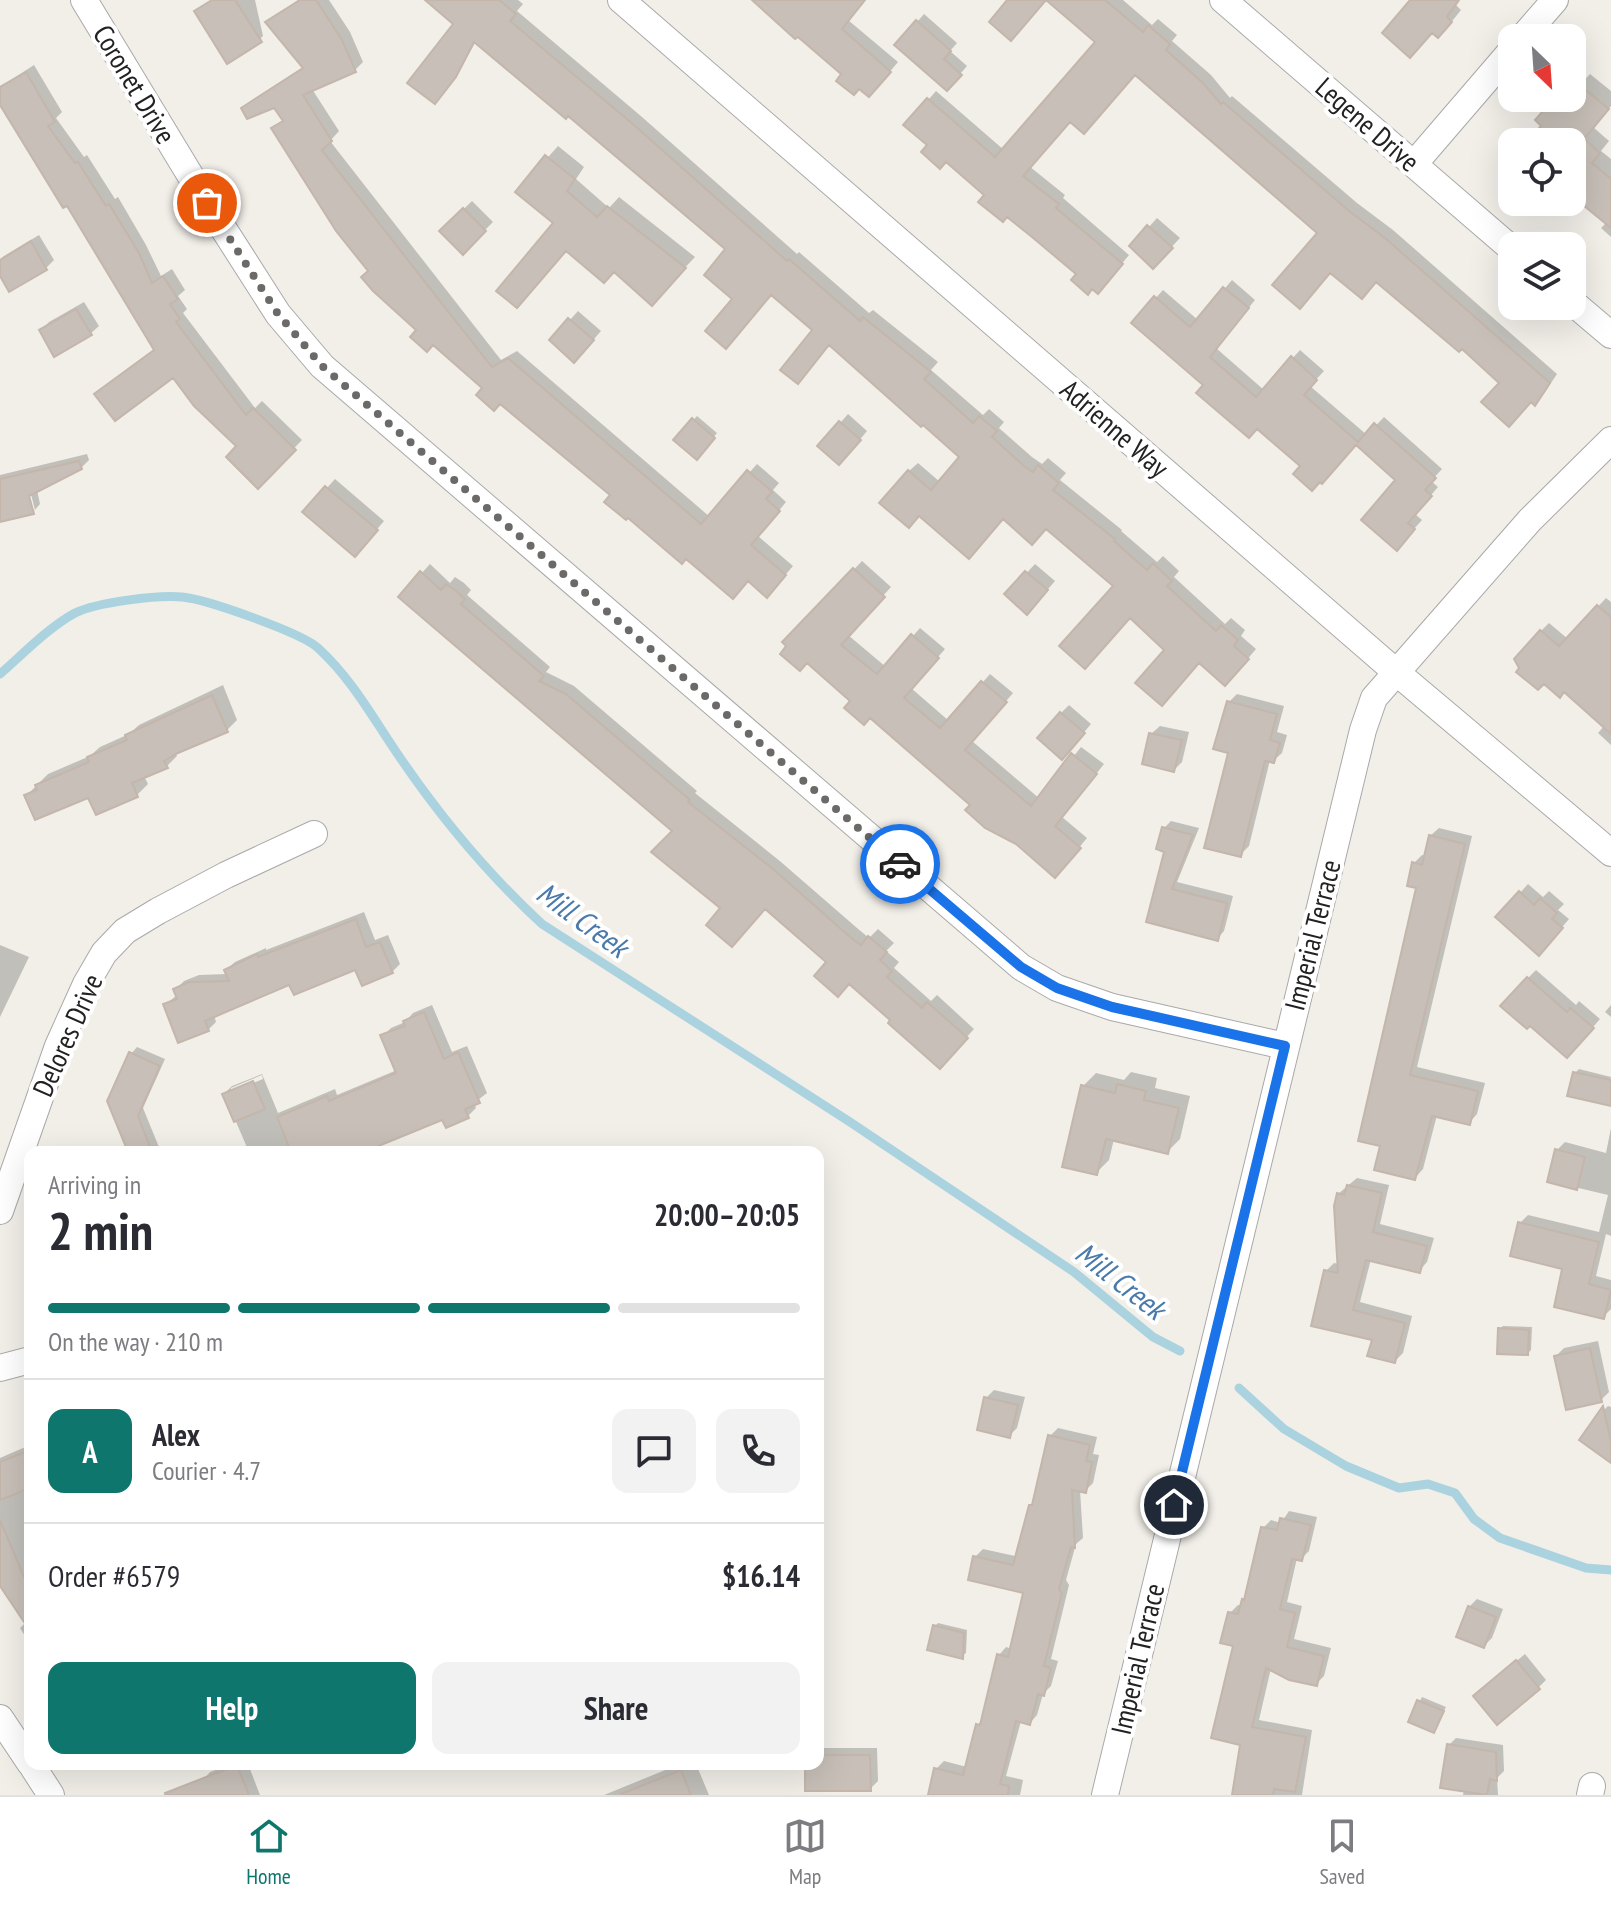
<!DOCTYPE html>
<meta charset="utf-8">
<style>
:root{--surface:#fff;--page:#f2f2f3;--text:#2b2b33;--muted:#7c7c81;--line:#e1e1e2;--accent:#0f766e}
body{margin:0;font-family:"PT Sans Narrow",sans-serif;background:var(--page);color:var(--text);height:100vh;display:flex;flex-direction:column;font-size:30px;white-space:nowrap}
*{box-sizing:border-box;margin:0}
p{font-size:26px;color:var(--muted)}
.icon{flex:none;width:44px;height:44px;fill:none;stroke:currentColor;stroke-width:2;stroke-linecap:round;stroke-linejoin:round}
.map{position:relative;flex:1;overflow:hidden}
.drawer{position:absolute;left:24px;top:1146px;width:800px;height:624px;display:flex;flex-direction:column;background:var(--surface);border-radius:16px;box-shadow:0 8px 32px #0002}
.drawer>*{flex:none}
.needle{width:52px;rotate:155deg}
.tools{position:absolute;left:1498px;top:24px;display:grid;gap:16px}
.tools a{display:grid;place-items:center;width:88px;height:88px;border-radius:16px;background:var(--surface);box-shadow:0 8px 32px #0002;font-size:40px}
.pin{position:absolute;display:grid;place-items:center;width:68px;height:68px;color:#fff;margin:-34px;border:4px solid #fff;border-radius:50%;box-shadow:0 2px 8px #0007}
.courier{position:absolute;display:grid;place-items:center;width:80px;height:80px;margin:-40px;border:6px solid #1a73e8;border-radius:50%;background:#fff;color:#222;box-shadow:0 2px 10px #0007}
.headline em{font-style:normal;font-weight:700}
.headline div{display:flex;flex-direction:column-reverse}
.headline{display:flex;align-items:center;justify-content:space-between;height:136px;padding:0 24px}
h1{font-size:52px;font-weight:700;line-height:60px}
.bar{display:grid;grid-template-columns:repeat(4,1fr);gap:12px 8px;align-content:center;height:96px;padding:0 24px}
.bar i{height:10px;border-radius:6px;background:var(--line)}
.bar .current{background:var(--accent)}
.bar p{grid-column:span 4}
.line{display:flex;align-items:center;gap:20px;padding:0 24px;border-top:2px solid var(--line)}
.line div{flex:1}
.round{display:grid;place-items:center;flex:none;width:84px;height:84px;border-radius:16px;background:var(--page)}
.button{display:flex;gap:16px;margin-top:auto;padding:16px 24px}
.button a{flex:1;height:92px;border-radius:16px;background:var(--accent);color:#fff;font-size:32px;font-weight:700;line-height:92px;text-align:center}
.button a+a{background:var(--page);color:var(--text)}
.tabs{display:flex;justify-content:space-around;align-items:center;height:112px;border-top:2px solid var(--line);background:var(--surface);font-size:22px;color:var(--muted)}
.tabs a{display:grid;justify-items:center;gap:4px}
.tabs .current{color:var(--accent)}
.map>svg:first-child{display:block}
</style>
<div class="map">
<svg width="1611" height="1795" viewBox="0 0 1611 1795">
<rect width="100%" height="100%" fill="#f2efe9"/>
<path fill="#0003" fill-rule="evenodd" d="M211,0H255L263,36L254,44L197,12Z
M298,0H329L350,32L363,62L355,70L312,89L339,131L330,141L501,360L517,351L710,517L757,464L779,483L773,490L786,502L758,536L793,566L775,587L749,578L613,495L419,329L370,270L274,129L284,119L275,105L244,109L252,100L305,66L268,22Z
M428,0H518L523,4L517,11L642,117L797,254L799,252L869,313L873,310L938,362L931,370L983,415L989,409L1004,422L999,428L1032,457L1042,464L1048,458L1066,473L1060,480L1122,530L1121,531L1157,562L1163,556L1179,571L1174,577L1225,624L1231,618L1245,630L1241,636L1256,649L1234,675L1167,650L1116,586L1046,527L1004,517L978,547L909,471L918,463L940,482L962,457L772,293L735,299L728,249L568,114L476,41L460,70L443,93L456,24Z
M759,0H864L848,20L898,62L877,87L844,74Z
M1049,0H1123L1152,25L1158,19L1177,35L1172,41L1211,75L1230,98L1232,96L1357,203L1393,230L1557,374L1543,395L1535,403L1502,383L1462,346L1320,232L1136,73L1071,120L1029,166L1065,195L1063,198L1129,255L1106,283L1079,274L906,125L936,91L1004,150L1098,41Z
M1413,0H1459L1456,5L1461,10L1449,25Z
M924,14L957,43L950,51L967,66L954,81L917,22Z
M34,65L62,112L56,118L84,157L87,155L115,199L118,197L146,245L161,276L172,269L185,290L178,296L187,309L183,313L255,408L262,401L302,440L258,486L239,446L174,375L105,386L155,349L67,204L0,101V87Z
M1590,74L1611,91V106L1593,127L1609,141L1601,151L1611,159V237L1601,228L1607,222L1572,194V142H1530L1544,125L1552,104L1558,98H1572V94Z
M558,146L584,167L576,179L609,208L619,197L695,257L662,292L567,249L556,223L518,191Z
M472,201L493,222L463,252L441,231Z
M1157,218L1180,238L1153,267L1132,246Z
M39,235L54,260L46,268L0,272V260L4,256Z
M1232,280L1255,300L1216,348L1264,390L1300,350L1324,371L1310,386L1367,435L1384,417L1442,469L1431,481L1438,487L1415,514L1422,520L1404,540L1398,480L1357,442L1303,466L1134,322L1163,290L1198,320Z
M84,302L99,326L90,334L41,330L49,322Z
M578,311L601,331L582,353L552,340Z
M848,414L867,431L847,455L820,446Z
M697,416L717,433L697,457L676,440Z
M87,454L89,460L81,468L37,490L40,504L33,512L0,520V475ZM29,486L35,510H31L25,487Z
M335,479L384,521L363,546L305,512Z
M862,561L891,587L848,635L886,667L920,628L945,649L911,688L949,721L990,674L1013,693L972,741L1040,799L1081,747L1104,764L1062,817L1087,838L1063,867L973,805L785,642Z
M430,564L450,583L455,577L464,583L471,590L467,595L550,667L546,672L574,686L697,791L695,793L781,862L857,928L869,938L878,929L894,943L886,951L899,962L894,968L931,1001L937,995L974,1029L948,1058L893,1020L765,907L723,908L674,831L401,596Z
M1035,564L1055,581L1035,604L1007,594Z
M1606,598L1611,602V745L1598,733L1605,725L1541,631L1549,623L1568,639Z
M223,685L237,720L227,730L175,752L177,756L166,767L144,776L148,784L137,795H27L48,774L90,756L100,747L129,734L139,725Z
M1237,694L1284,706L1277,732L1287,735L1282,753L1273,761L1270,760L1249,846L1241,854L1230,751L1229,702Z
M1069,705L1091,724L1070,749L1061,713Z
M1160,726L1189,732L1182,762L1174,770L1151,734Z
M1171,821L1199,828L1177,882L1233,896L1224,931L1217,939L1149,921L1166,850L1164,828Z
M1439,828L1472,836L1417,1067L1485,1083L1477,1114L1469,1123L1437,1115L1423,1169L1415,1178L1377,1168L1418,886L1414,863L1422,855L1426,856L1430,836Z
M1528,884L1543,897L1549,891L1564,904L1558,910L1569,919L1547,945L1520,893Z
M364,912L375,940L388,935L400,964L392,972L356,967L290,982L214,1015L216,1022L208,1030L165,1005L177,995L175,990L184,981L199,975L228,974L226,970L235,962L266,948V950Z
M0,945L29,957L0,1017Z
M1536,970L1576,1005L1579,1001L1600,1019L1575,1048L1528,978Z
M432,1005L452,1052L467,1046L487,1093L474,1103L476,1108L468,1116L447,1125L443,1118L337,1152H249L224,1094L232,1086L262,1074L278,1113L335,1089L337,1095L397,1070L383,1036L391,1028L405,1022L413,1013ZM262,1075L263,1079L231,1092V1088Z
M1611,1005V1017L1605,1012Z
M137,1047L165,1059L143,1108L161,1152H142L127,1144L131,1054Z
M1579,1069L1611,1077L1606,1099L1575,1073Z
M1131,1072L1157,1078L1155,1088L1190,1096L1180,1139L1167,1152L1114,1139L1109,1160L1096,1173L1083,1086L1096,1073L1124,1080Z
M1611,1128V1236L1606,1234L1596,1276L1611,1280V1309L1604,1316L1565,1268L1520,1223L1528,1215L1599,1232L1608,1195L1549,1181L1557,1150L1565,1142L1606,1153Z
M1357,1178L1389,1185L1380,1224L1434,1238L1427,1262L1419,1271L1371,1259L1360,1302L1412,1316L1403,1353L1395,1361L1374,1339L1313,1325L1326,1271L1334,1263L1339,1264L1338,1194Z
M1503,1326L1532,1327L1531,1350L1528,1353L1500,1329Z
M1598,1341L1609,1392L1601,1400L1556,1356L1564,1348Z
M994,1390L1025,1397L1017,1428L1009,1436L986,1398Z
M1608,1406L1611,1407V1461L1600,1414Z
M1058,1428L1097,1437L1093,1454L1099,1455L1093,1483L1085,1491L1080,1490L1083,1538L1076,1544L1066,1580L1069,1585L1051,1659L1058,1661L1051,1686L1043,1694L1037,1715L1030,1723L1021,1721L1006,1776L1023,1780L1020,1795H930L936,1769L944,1761L967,1767L978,1725L983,1720L999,1655L1006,1647L1012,1649L1026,1591L975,1557L983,1549L1015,1556L1030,1506L1035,1501L1050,1436Z
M30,1445V1644L20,1628L26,1622L0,1583V1458Z
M1289,1511L1317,1517L1309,1551L1301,1559L1297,1558L1287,1602L1302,1606L1294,1639L1331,1648L1324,1676L1316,1684L1271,1668L1259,1720L1312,1730L1302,1795H1234L1242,1743L1235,1645L1230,1613L1238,1605L1243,1606L1263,1528L1271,1520L1281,1523Z
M1477,1599L1503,1609L1492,1638L1484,1646L1469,1607Z
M938,1623L967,1630L966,1653L962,1656L935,1626Z
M1525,1654L1546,1680L1538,1688H1484Z
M1422,1697L1446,1707L1433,1731L1410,1721Z
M1456,1738L1503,1745L1504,1771L1497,1778L1498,1795H1463L1464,1790L1449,1745Z
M818,1748H877L878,1781L870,1789L807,1764H818Z
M231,1764H248L260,1795H163L203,1780L210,1772Z
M680,1764H696L709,1795H604Z"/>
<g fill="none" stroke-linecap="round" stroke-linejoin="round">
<path stroke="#aad3df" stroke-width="9" d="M0,674C22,655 49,627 75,613C98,602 157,595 182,597C206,599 302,633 318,648C353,680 374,720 401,759C442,819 489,875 542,924L850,1122L1074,1272L1153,1337L1180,1351
M1239,1388L1284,1429L1346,1466L1399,1488L1428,1484L1455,1493L1474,1519L1500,1538L1586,1568L1611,1570"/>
</g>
<path fill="#c7bfb8" stroke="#c4b6ab" stroke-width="2" d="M212,0H235L262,42L227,64L194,11Z
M300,0H316L342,40L356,72L303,95L332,141L322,150L443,305L492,367L508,358L701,524L747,470L768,488L772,492L766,499L780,511L751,545L786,575L767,598L748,581L733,599L686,559L682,564L628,518L626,520L604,502L610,495L500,404L494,411L476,395L482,388L433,345L427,352L410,337L416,330L373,291L361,277L368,271L336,231L271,128L283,121L274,108L247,119L241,108L303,68L265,22Z
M425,0H499L516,14L510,21L634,125L787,261L789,259L860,321L863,317L931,372L924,379L973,423L979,416L997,431L992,437L1024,466L1033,472L1038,465L1059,483L1053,490L1115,539L1114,541L1147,570L1153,563L1172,581L1167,586L1216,631L1221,625L1238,640L1234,646L1249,659L1225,686L1199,663L1162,706L1135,683L1164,650L1130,618L1085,669L1059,646L1113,586L1046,529L1032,545L1003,519L969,559L919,516L909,528L879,503L908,470L931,490L959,457L923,425L921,427L829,345L798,384L780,370L812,330L771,295L726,349L705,331L732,299L704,275L725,249L568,116L566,119L474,42L456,77L435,104L407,83L453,24Z
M752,0H865L842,29L891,72L869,97L859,89L854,95L836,81L841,74L798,37L795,39Z
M1007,0H1105L1143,32L1148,25L1170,44L1166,50L1203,83L1221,104L1223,102L1349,211L1385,238L1550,383L1535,406L1531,402L1509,427L1481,402L1499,383L1462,349L1459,352L1376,282L1362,299L1330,273L1300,309L1272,285L1317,233L1135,75L1084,134L1070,122L1023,176L1059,204L1056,208L1123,264L1098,294L1092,289L1088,295L1071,280L1076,274L1032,237L1007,217L1003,222L978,202L984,195L946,162L940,169L921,152L927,145L903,125L927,98L995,157L1095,42L1046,0L1011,41L989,22Z
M1410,0H1459L1447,17L1452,22L1438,38L1432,33L1410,58L1382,33Z
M916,20L951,51L944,59L962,75L947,91L894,45Z
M26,72L55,122L48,126L75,163L78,162L106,206L109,204L139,253L152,283L163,276L178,299L170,304L180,319L176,322L246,415L253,408L296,450L258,489L226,457L236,446L194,406L173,378L115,421L94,394L154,350L67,206L63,208L0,105V87Z
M1578,84L1609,109L1584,139L1600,153L1592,163L1611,179V228L1572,196V142H1527L1541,126L1535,120L1550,103L1557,108L1566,98H1572V91Z
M545,155L575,179L567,191L597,217L607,206L686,268L652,306L614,272L604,283L566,251L517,308L496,291L553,223L515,192Z
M463,208L486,231L463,255L439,231Z
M1147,225L1173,248L1153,269L1129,246Z
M31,241L47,270L9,292L0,276V260Z
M1223,287L1249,308L1210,357L1256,397L1291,356L1317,380L1304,395L1358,442L1374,423L1436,478L1425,490L1432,496L1408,523L1415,529L1397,551L1361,520L1395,480L1356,445L1322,484L1320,482L1312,491L1293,474L1300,466L1257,429L1249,438L1196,393L1203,385L1131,323L1154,296L1190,327Z
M76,309L92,335L54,357L39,330Z
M568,318L594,340L574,363L549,340Z
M692,418L715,438L697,460L673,440Z
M839,421L861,440L839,465L817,446Z
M79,461L82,469L29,496L34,514L0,522V479Z
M325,486L378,530L355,557L302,512Z
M853,568L885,597L841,645L877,674L911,634L939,658L904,698L940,728L981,681L1007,702L965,750L1031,806L1071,753L1097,774L1055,826L1081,848L1055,878L1016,844L985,828L965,810L970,805L870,718L864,725L844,708L850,701L807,663L800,671L780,654L786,646L782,642Z
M420,571L441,590L446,584L456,591L465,599L461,604L544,676L539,681L566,694L690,800L688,802L773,869L849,936L861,945L868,936L887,952L880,960L892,971L887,977L922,1008L927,1002L968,1038L940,1069L888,1023L890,1020L849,984L838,997L814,976L826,962L765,909L732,947L706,925L720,908L651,852L672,831L398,597Z
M1025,571L1048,590L1027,615L1004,594Z
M1597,605L1611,617V734L1564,692L1560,698L1544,684L1538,690L1516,672L1519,668L1514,659L1540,630L1559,646Z
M212,695L228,732L178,753L164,761L168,768L132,783L138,797L96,815L88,798L35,820L24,795L37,790L35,785L89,762L87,757L127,740L125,735Z
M1227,701L1277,714L1270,740L1280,743L1274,763L1265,761L1241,857L1204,848L1228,753L1213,749Z
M1060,712L1085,733L1062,760L1037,738Z
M1149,733L1182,740L1174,772L1142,764Z
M1162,827L1193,835L1172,889L1227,903L1218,941L1146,922L1164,852L1156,849Z
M1429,835L1465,844L1410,1075L1478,1091L1470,1125L1432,1116L1415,1180L1374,1170L1380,1146L1358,1141L1416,888L1407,886L1412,862L1422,865Z
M1519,891L1534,905L1540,898L1557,913L1552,919L1563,928L1539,956L1495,917Z
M356,919L366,947L380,942L393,973L362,986L355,970L294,995L289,985L205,1021L209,1031L178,1043L163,1004L177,999L173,989L189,982L229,981L224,970L257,954L258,957Z
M1527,977L1567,1012L1570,1008L1594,1028L1567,1058L1530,1026L1527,1029L1500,1006Z
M424,1012L444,1059L458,1052L480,1103L465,1109L469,1118L446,1128L442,1120L364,1152H291L277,1117L327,1096L329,1101L396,1073L380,1035L405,1026L403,1021Z
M129,1052L160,1066L138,1116L152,1152H128L107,1101Z
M1573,1072L1611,1080V1106L1567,1096Z
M253,1081L265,1109L234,1122L222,1094Z
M1117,1084L1146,1091L1144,1100L1179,1108L1168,1154L1106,1139L1097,1175L1062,1167L1081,1085L1115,1093Z
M1555,1149L1585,1157L1577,1190L1547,1182Z
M1347,1185L1382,1193L1373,1232L1427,1246L1420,1273L1366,1260L1353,1310L1405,1323L1395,1363L1367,1356L1372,1340L1311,1326L1324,1270L1338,1273L1334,1206L1337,1193L1344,1195Z
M1518,1222L1599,1242L1589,1284L1611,1290L1604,1319L1554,1307L1562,1269L1510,1256Z
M1498,1328L1529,1330L1528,1355L1497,1354Z
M1590,1348L1602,1402L1566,1410L1554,1356Z
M984,1397L1018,1405L1010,1438L977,1430Z
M1603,1406L1611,1441V1463L1579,1440Z
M1048,1435L1090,1445L1086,1461L1092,1462L1086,1493L1072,1490L1075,1548L1071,1547L1059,1589L1062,1593L1044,1666L1051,1668L1044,1696L1038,1694L1030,1725L1016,1721L1000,1784L1009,1786L1008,1795H928L934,1768L963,1775L976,1724L980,1725L997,1654L1008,1657L1023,1593L968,1580L973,1556L1013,1565L1029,1505H1032Z
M30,1450V1488L0,1500V1462Z
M1280,1518L1311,1525L1302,1561L1292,1559L1280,1609L1295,1613L1287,1647L1324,1656L1317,1686L1289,1680L1266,1668L1252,1727L1306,1737L1295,1792L1274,1789L1273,1795H1232L1240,1745L1211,1738L1233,1646L1220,1643L1228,1612L1238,1614L1242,1599L1244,1600L1261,1527L1277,1530Z
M0,1520L30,1591V1631L0,1586Z
M1468,1606L1496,1617L1484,1648L1456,1637Z
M933,1625L964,1633L963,1659L927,1650Z
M1516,1660L1540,1689L1497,1725L1473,1696Z
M1417,1700L1444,1711L1434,1733L1408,1722Z
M1447,1744L1496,1752L1497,1781L1490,1779L1487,1795L1440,1788Z
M818,1755H870L871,1791H805V1764H818Z
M237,1765L249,1795H166L165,1793Z
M681,1770L691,1795H621V1794Z"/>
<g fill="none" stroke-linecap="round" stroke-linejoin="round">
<defs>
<path id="street" d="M84,0L207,203L278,314L322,366L1021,967L1057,988L1112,1007L1285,1046
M621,0L1396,672L1611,853
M1223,0L1512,249
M1522,38L1555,0
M1414,164L1512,50
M1572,302L1611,335
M0,1211L58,1046L86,984L104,953L125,931L158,911L226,875L314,834
M0,1368L30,1360
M0,1718L30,1763
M31,1764L51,1795
M1105,1795L1363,730L1374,698L1530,520L1611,440
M1590,1795L1592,1786"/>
</defs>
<use href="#street" stroke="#a9a9a9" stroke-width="28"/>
<use href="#street" stroke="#fff" stroke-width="26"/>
</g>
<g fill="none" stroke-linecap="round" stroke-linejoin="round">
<path stroke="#6b6a68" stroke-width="8" stroke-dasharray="0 14.4" d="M207,203L278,314L322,366L900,864"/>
<path stroke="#1a73e8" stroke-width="10" d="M900,864L1021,967L1057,988L1112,1007L1285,1046L1174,1505"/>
</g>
<g text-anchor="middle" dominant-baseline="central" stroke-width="8" stroke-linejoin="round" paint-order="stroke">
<g font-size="28" fill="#222" stroke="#fff">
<text transform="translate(135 84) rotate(59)">Coronet Drive</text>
<text transform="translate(1368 124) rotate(41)">Legene Drive</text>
<text transform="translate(1115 428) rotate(41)">Adrienne Way</text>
<text transform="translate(1312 935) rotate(-76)">Imperial Terrace</text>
<text transform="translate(67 1035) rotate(-66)">Delores Drive</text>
<text transform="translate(1137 1659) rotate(-77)">Imperial Terrace</text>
</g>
<g font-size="30" font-style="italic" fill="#4a7aab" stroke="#fff">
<text transform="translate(583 919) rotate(36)">Mill Creek</text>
<text transform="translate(1121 1280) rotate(38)">Mill Creek</text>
</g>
</g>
</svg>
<div class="tools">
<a><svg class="needle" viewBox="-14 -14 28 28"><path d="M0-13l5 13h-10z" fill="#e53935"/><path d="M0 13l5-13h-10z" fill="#7c7c81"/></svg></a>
<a><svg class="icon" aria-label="locate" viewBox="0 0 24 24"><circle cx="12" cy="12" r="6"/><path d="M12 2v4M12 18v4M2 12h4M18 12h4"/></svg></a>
<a><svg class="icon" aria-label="layers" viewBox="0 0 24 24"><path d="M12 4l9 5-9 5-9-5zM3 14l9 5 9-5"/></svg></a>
</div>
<div class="pin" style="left:207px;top:203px;background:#ea580c"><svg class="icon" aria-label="bag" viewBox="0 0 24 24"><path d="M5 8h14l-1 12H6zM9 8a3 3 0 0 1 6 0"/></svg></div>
<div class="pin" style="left:1174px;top:1505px;background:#1f2937"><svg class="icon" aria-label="home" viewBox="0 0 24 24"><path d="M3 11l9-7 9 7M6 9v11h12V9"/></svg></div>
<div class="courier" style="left:900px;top:864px"><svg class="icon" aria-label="car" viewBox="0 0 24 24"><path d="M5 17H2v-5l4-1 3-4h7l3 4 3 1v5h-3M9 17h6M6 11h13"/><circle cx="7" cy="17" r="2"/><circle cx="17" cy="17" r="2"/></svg></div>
<section class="drawer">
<div class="headline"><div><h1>2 min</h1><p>Arriving in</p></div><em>20:00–20:05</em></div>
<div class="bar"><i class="current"></i><i class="current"></i><i class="current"></i><i></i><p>On the way · 210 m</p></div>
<div class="line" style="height:144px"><b class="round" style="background:var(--accent);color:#fff">A</b><div><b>Alex</b><p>Courier · 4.7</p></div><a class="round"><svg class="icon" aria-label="chat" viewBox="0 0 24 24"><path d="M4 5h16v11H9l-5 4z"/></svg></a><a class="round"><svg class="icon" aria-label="phone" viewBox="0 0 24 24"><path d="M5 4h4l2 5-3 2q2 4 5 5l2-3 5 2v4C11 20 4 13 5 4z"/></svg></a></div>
<div class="line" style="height:104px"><div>Order #6579</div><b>$16.14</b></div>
<div class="button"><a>Help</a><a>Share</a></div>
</section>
</div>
<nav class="tabs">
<a class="current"><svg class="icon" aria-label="home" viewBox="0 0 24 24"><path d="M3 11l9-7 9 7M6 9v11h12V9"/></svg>Home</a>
<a><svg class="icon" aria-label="map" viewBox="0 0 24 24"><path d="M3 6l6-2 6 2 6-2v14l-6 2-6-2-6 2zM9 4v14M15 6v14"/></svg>Map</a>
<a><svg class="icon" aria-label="saved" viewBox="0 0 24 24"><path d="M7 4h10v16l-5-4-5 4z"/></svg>Saved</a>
</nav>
